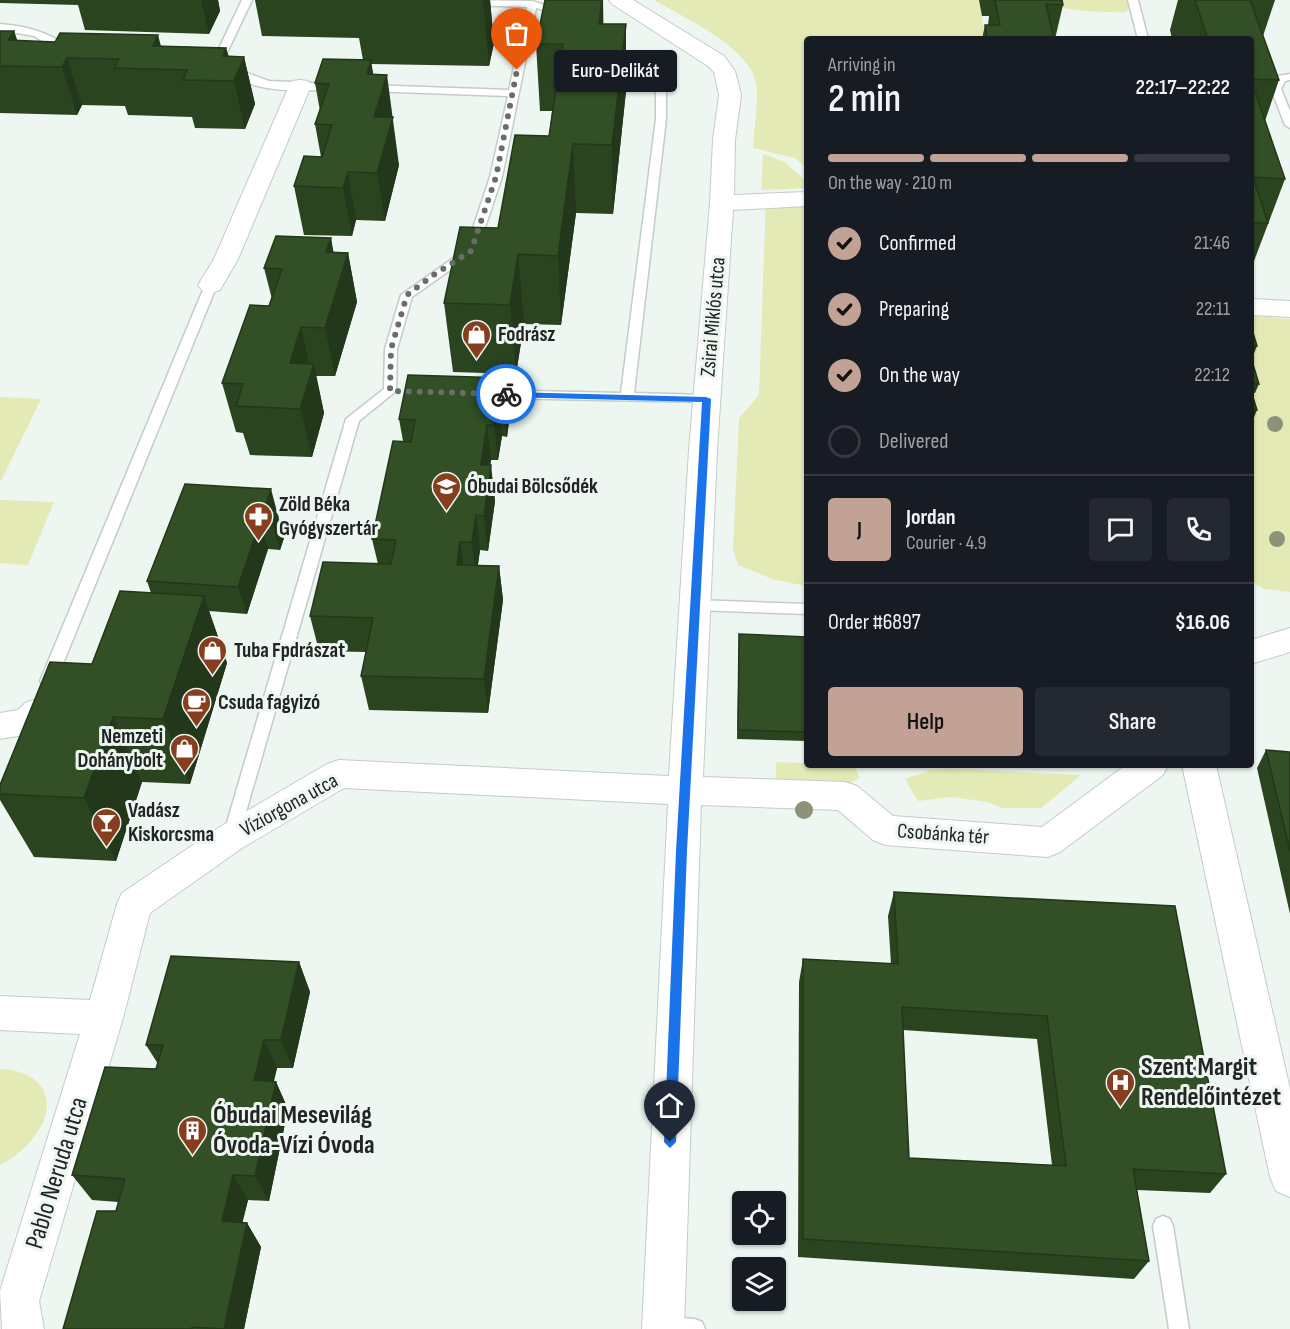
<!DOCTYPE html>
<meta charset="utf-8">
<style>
:root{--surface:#171b24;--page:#242831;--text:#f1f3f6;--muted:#9ea1a6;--line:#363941;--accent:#c1a295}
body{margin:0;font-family:"Sofia Sans Condensed",sans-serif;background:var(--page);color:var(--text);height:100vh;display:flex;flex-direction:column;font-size:22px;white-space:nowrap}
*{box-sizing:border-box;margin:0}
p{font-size:20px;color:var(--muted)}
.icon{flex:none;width:33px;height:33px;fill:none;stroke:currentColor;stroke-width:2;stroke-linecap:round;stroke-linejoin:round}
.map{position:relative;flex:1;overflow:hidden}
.sheet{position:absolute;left:804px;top:36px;width:450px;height:732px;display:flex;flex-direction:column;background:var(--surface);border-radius:6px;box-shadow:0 2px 4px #0004}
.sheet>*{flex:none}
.fabs{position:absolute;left:732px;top:1191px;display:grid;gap:12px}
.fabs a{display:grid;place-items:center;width:54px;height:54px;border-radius:6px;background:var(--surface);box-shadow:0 2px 4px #0004;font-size:30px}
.pin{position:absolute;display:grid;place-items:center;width:51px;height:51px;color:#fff;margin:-62px -26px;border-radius:50% 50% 50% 0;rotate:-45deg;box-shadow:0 0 6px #0007}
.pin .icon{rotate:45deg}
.courier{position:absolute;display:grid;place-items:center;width:60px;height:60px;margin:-30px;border:4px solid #1a73e8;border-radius:50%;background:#fff;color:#222;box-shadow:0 2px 8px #0007}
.bubble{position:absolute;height:42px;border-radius:6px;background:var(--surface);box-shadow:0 2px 4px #0004;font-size:20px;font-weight:600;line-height:42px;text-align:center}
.head em{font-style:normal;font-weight:600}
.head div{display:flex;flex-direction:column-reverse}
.head{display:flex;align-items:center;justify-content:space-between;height:102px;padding:0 24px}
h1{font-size:39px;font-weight:600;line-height:45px}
.bar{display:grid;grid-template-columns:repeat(4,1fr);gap:9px 6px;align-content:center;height:72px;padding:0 24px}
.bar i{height:8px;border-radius:4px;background:var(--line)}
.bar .selected{background:var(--accent)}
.bar p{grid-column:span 4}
.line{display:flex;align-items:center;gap:15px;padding:0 24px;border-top:2px solid var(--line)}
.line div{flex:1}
.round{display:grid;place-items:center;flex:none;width:63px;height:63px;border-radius:6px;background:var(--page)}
ol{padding:0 24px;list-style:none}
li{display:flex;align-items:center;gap:18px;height:66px}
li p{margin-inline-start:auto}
li .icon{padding:6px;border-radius:50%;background:var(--accent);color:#111;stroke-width:4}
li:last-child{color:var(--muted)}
li i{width:33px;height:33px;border:3px solid var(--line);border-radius:50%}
.button{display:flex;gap:12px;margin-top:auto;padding:12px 24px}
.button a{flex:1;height:69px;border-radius:6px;background:var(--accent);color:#111;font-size:24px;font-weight:600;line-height:69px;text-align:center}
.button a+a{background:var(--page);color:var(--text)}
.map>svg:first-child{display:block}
</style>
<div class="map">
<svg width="1290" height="1329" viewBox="0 0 1290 1329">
<rect width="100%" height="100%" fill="#edf6f0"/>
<path fill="#e4eab5" d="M654,0H980L985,39H807V168L795,158L753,148C754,128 759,103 756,83C750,47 684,18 654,0Z
M1025,0H1129L1131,6L1126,12C1091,13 1059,9 1025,0Z
M763,154L785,162L807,182V188L761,190Z
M807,195V586L775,580L738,565L733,549L739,418L759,395L766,199Z
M1251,316L1290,319V592L1264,589L1251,581Z
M0,397L41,399L1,481H0Z
M0,500L54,502L28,565L0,563Z
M776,762L854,765L860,778L850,783L814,789L811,781L776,782Z
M950,769L1081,775L1041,808H1001L988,802L952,797L918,801L905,779L931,770Z
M7,1069C75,1081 45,1143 0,1165V1070Z"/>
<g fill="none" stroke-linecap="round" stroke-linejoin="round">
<defs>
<path id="lane" d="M242,0H252L223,61L214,63L213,61Z
M468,0L532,1L567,12L562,15L536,8L502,177L477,251L412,297L397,349L396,391L359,421L239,836L237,841L231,843L225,841L223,836L346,419L384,389L385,349L401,295L466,249L490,177L508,96L368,91L363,88L368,85L509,90L527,7L471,5L468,4Z
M1128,0H1138L1148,39H1138Z
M0,24C26,26 55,33 74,53L65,55L34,36L0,30Z
M605,42H613L666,81V119L634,393L707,395L712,396L713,399L712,402L489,398L483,394L489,390L621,393L656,119V82L605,46Z
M233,68L269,81L335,84L340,87L335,90C302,90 254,95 228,71Z
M1290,74V80L1285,81L1281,89L1290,111V128L1285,125L1271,89L1277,76Z
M211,281L217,285L56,681L53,685H43L40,681L205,285Z
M695,600L807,604V614L695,610L690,609L688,605L690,601Z
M1163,1216L1170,1219L1173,1226L1189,1329H1169L1153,1226L1156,1219Z
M665,1317L695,1319L702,1322L705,1329H656L658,1320Z"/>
<path id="street" d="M609,0H633L724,56L735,71L741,95L735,140L734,195L807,192V206L733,210L717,450L703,777L845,782L857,786L893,816L1042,827L1126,765H1168L1163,775L1060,852L1048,857L885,845L873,840L838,810L701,805L684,1329H642L668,804L344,788L242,848L150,913L123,1018L39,1301L44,1329H2L0,1291L80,1034L0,1030V996L90,1000L117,904L122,893L218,828L327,764L339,760L669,776L689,450L710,203L713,140L719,95L714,72L708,66L612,4Z
M300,80L308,81L311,86L238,259L220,290L211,293L202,290L198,285L214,259L289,86L292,81Z
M1251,299L1290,301V317L1251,315Z
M1290,628V652L1251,664V640Z
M36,699L47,703L52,712C41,734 23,735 0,739V713L18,710L25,703Z
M1182,765H1216L1290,1089V1197L1276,1191L1270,1177Z"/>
</defs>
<use href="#lane" stroke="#c3cdc7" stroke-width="3"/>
<use href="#street" stroke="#c3cdc7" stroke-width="2"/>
<use href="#lane" fill="#fff" fill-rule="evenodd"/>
<use href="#street" fill="#fff" fill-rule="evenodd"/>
</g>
<g fill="#8d9278">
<circle cx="1275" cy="424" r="8"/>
<circle cx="1277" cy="539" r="8"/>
<circle cx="804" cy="810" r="9"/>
</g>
<path fill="#2b4420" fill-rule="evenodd" d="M0,0H218L220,11L209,34L85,30L78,5L0,3Z
M255,0H490L494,43L489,66L371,64L373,74L399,165L385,221L356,220L352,236L304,235L294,186L321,157L315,124L320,111L315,83L363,60L359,38L262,36Z
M979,0H1062L1063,5L1055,39H982L985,25H988L989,16H982Z
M1178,0H1275L1263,36L1279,80L1265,121L1285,179L1251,269V39H1172L1170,30Z
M604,24L626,91L613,214L576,213L561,325L524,324L516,374L453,372L444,303L498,228L549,136L552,111H540L536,44Z
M0,31H14L17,41L226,48L229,57H244L255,104L245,129L195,128L192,117L128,115L125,106L82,105L77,115L0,113Z
M331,238L333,253H348L357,302L335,376H316L324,413L312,457L250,455L243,433L236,432L222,383L269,306L272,299L264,268Z
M1251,326L1257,346L1251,361L1259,384L1255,393H1252L1257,410L1253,420H1251Z
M507,378L510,413L507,437L502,436L498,460H491L490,465L495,501L488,551L480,550L478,565L499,566L503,600L488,713L369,710L361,676L366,652L319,651L310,616L378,564L372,539L403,441L399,419Z
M185,484L279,516L278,518L284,538L280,550L268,549L247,614L209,611L227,663L190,784L142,782L116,861L34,857L0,800V785L151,593L147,581Z
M739,634L807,637V741L737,739Z
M1266,750L1290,752V914L1257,768Z
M894,892L1175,906L1226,1174L1210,1193L1137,1190L1149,1261L1134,1279L798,1257L799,982L803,959L891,964L888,916ZM903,1030L1037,1039L1052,1165L909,1158Z
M299,962L310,992L293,1068H277L273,1082H276L288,1109L269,1201L248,1200L242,1223H247L261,1247L244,1329H63L116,1211L118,1202L92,1200L72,1175L156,1069L158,1064L146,1045Z"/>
<path fill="#23371a" d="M201,0H218L220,11L209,34Z
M483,0H490L494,43L489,66Z
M602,0H603L604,59L599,24Z
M626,24V91L613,214L612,145Z
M14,31L26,66L8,40Z
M158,35L167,69L153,46Z
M226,48L234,81L223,56Z
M244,57L255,104L245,129L234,81Z
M67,58L82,105L77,115L62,67Z
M371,60L378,105L387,75L399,165L385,221L377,173L367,74Z
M573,144L576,213L561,325L558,256Z
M348,172L356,220L352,236L343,188Z
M331,238L339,282L348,253L357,302L335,376L325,328L326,252Z
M518,254L524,324L516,374L510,305Z
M301,327L311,372L314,364L324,413L312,457L290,363Z
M507,378L510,413L507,437L503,401Z
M498,401L502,436L498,460L494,425Z
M487,425L491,460L485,500L481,465Z
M491,465L495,501L488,551L484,516Z
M271,489L284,538L280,550L272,523L264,510Z
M476,515L480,550L476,577L472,542Z
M260,522L268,549L247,614L238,587Z
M460,542L465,576L457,565Z
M499,566L503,600L488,713L484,679Z
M204,596L227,663L190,784L163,719Z
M113,717L142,782L116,861L84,798Z
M299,962L310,992L293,1068L281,1040Z
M264,1040L277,1068L268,1108L254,1080Z
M276,1082L288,1109L269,1201L255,1176Z
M233,1175L248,1200L237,1245L222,1221Z
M247,1223L261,1247L244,1329H224Z"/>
<path fill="#324f25" stroke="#23371a" stroke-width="1.5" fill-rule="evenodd" d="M545,0H602L599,24H626L612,145L573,144L558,256L518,254L510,305L444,303L460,227L498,228L515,135L549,136L563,44H536Z
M995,0H1062L1063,5L1046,4L1054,39H987L985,25H1000Z
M1195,0H1250L1279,80L1251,79V39H1208Z
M0,31H14L8,40L55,42L60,33L158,35L153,46L226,48L223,56L244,57L234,81L183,80L187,70L114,68L119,59L67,58L62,67L0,66Z
M323,59L371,60L367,74L387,75L374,117H393L377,173L348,172L343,188L294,186L304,156L322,157L332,125L315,124L329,84L315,83Z
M1251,80L1285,179L1253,177L1268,223H1251Z
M276,236L331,238L326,252L348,253L325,328L301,327L290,363L314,364L300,409L236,406L243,384L222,383L250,305L269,306L282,269L264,268Z
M1251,326L1257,346H1251Z
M1251,361H1252L1259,384L1251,383Z
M408,375L507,378L503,401H498L494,425H487L481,465H491L484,516L476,515L472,542H460L457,565L499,566L484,679L361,676L373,618L310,616L323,562L391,564L396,540L372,539L393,441L411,442L415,420L399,419Z
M1251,391L1257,410H1251Z
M185,484L271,489L264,510L276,511L272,523L260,522L238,587L147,581Z
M120,591L204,596L163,719L113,717L84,798L0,794V785L50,662L92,664Z
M739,634L807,637V732L738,730Z
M1266,750L1290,752V851Z
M894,892L1175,906L1226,1174L1133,1169L1149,1261L803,1239V959L898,964ZM902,1007L1047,1016L1066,1166L909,1158Z
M171,956L299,962L281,1040H264L254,1080L276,1082L255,1176L233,1175L222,1221L247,1223L224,1329L192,1327V1329H63L97,1211H116L125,1179L72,1175L105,1067L156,1069L163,1045H146Z"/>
<path fill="#1a73e8" d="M503,392L706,397L711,399L687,851L676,1142L670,1148L664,1142L676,851L702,402L506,397L502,394Z"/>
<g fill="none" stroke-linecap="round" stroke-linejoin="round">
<path stroke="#696e6b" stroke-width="6" stroke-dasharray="0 10.8" d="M506,394L390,391L391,349L407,295L432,276L471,251L496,177L517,70"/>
</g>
<defs>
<symbol id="shop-pin" viewBox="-11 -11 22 30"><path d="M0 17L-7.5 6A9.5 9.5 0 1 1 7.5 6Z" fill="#863e1f" stroke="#edf6f0"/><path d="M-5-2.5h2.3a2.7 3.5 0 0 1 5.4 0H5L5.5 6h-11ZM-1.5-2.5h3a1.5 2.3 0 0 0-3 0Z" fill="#fff"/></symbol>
<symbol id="school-pin" viewBox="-11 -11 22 30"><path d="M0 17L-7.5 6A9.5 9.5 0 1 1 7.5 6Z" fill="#863e1f" stroke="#edf6f0"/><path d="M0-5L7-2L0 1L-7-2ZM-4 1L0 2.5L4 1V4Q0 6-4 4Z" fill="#fff"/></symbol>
<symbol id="pharmacy-pin" viewBox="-11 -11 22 30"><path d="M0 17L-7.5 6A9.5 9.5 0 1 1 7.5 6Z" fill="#863e1f" stroke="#edf6f0"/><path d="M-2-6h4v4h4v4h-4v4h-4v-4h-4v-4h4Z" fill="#fff"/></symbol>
<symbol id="cafe-pin" viewBox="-11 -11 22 30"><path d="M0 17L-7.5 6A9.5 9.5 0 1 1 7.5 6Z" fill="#863e1f" stroke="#edf6f0"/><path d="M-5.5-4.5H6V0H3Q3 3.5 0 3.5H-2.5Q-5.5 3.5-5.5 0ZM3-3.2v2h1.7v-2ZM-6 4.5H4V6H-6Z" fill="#fff"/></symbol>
<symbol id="bar-pin" viewBox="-11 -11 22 30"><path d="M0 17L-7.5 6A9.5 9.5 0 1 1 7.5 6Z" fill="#863e1f" stroke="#edf6f0"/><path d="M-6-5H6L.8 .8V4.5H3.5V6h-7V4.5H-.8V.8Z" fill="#fff"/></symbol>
<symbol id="hospital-pin" viewBox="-11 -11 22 30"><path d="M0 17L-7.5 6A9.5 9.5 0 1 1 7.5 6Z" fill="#863e1f" stroke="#edf6f0"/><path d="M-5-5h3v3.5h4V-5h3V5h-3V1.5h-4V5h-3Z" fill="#fff"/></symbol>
<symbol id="building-pin" viewBox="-11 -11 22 30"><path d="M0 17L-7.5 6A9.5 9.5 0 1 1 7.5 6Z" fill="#863e1f" stroke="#edf6f0"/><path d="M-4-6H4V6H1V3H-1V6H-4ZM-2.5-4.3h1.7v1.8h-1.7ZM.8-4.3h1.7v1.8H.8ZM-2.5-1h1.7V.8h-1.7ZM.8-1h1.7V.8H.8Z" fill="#fff"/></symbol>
</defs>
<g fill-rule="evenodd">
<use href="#shop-pin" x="460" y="318" width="33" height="45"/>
<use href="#school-pin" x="430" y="470" width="33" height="45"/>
<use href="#pharmacy-pin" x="242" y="500" width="33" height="45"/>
<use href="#shop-pin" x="196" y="634" width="33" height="45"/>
<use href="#cafe-pin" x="180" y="686" width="33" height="45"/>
<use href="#shop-pin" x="168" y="732" width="33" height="45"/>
<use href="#bar-pin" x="90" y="806" width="33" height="45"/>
<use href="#hospital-pin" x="1104" y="1066" width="33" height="45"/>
<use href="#building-pin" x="176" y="1114" width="33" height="45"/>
</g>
<g text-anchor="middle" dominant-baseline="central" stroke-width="6" stroke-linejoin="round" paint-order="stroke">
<g font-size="21" fill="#222523" stroke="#edf6f0">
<text transform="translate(713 317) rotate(-85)">Zsirai Miklós utca</text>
<text transform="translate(289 805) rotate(-29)">Víziorgona utca</text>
<text transform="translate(943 834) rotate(4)">Csobánka tér</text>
</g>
<g font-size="21" font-weight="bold" fill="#222523" stroke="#edf6f0" text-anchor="start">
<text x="498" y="334">Fodrász</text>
<text x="467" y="486">Óbudai Bölcsődék</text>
<text x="279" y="504">Zöld Béka<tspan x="279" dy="24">Gyógyszertár</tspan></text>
<text x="234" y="650">Tuba Fpdrászat</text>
<text x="218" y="702">Csuda fagyizó</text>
<text x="163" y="736" text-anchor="end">Nemzeti<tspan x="163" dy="24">Dohánybolt</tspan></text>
<text x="128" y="810">Vadász<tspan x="128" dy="24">Kiskorcsma</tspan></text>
</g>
<g font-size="26" font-weight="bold" fill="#222523" stroke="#edf6f0" text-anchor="start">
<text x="1141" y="1067">Szent Margit<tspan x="1141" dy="30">Rendelőintézet</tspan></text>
<text x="213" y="1115">Óbudai Mesevilág<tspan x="213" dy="30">Óvoda-Vízi Óvoda</tspan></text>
</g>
<g font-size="26" fill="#222523" stroke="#edf6f0">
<text transform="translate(57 1173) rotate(-73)">Pablo Neruda utca</text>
</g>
</g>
</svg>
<div class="fabs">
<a><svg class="icon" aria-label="locate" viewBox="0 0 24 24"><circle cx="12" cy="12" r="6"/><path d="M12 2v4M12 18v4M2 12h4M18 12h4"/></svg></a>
<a><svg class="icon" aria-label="layers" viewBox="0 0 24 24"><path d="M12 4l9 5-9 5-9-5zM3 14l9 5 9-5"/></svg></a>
</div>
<div class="pin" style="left:517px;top:70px;background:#ea580c"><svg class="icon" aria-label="bag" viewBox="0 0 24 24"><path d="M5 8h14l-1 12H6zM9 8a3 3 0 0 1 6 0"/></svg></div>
<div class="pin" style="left:670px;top:1142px;background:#1f2937"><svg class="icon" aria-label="home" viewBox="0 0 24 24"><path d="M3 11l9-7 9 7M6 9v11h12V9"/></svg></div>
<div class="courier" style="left:506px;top:394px"><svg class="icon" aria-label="bike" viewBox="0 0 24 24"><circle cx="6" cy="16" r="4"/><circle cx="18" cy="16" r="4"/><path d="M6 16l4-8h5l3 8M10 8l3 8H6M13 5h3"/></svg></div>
<div class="bubble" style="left:554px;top:50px;width:123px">Euro-Delikát</div>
<section class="sheet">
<div class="head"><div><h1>2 min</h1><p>Arriving in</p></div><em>22:17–22:22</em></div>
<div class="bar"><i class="selected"></i><i class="selected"></i><i class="selected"></i><i></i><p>On the way · 210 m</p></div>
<ol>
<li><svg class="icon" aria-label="check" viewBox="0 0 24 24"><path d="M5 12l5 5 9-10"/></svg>Confirmed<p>21:46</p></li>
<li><svg class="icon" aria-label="check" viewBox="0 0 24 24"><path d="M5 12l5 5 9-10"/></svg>Preparing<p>22:11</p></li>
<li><svg class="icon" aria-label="check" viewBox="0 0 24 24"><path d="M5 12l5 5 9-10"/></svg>On the way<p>22:12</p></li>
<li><i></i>Delivered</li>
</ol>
<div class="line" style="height:108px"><b class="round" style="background:var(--accent);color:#111">J</b><div><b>Jordan</b><p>Courier · 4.9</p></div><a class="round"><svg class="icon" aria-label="chat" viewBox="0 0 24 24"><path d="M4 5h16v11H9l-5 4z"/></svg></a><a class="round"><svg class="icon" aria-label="phone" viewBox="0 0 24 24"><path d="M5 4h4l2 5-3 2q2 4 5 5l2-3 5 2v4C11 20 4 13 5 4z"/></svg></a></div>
<div class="line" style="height:78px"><div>Order #6897</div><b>$16.06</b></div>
<div class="button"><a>Help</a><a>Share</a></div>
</section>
</div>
